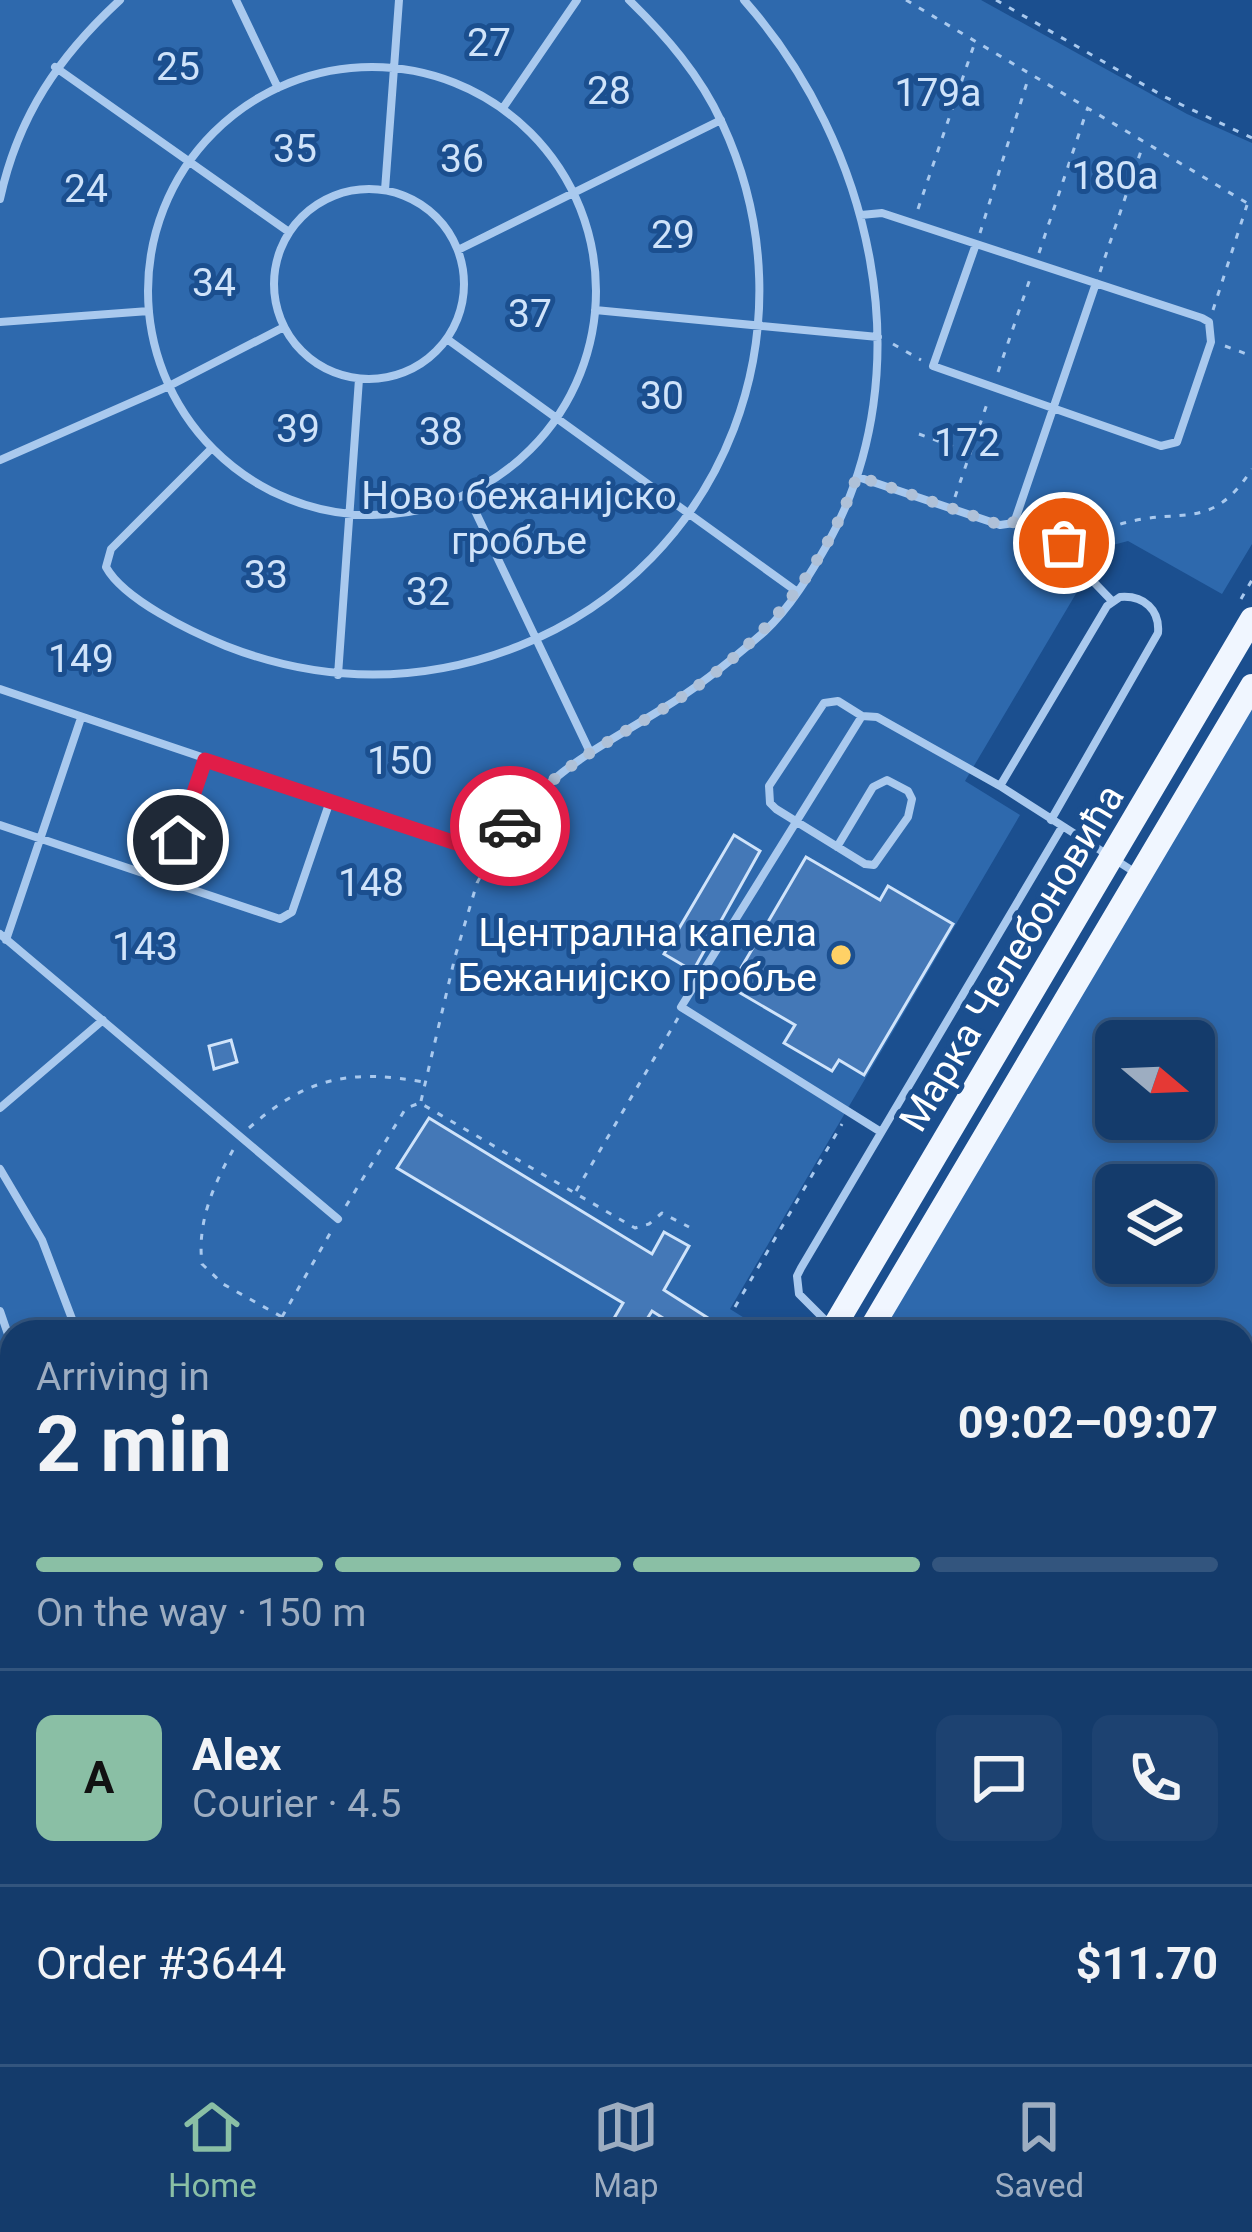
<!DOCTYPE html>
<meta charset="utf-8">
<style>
:root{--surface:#143b6b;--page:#1d4271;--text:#f1f3f6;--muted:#9dadc1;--line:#33557e;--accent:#8abfa5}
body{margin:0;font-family:Roboto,sans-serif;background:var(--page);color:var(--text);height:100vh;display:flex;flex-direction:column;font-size:45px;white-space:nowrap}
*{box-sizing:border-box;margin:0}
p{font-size:39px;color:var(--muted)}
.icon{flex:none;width:66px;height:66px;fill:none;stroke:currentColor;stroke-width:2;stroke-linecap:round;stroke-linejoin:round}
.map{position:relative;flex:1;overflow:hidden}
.drawer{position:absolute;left:0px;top:1320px;width:1254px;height:744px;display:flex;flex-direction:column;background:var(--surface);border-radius:36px 36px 0 0;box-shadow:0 6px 18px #0003,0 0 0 3px var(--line)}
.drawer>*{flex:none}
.needle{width:78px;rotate:109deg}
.controls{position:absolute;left:1095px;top:1020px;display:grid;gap:24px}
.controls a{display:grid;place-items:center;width:120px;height:120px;border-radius:18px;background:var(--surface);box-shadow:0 6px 18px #0003,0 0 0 3px var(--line);font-size:60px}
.pin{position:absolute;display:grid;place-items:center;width:102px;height:102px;color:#fff;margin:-51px;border:6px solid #fff;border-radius:50%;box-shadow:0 3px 12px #0007}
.courier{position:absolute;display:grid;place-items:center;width:120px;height:120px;margin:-60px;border:9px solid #e11d48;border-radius:50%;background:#fff;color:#222;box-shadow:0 3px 15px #0007}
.headline em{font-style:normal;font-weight:700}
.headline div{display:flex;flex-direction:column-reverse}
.headline{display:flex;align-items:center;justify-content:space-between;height:204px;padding:0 36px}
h1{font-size:78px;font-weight:700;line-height:90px}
.bar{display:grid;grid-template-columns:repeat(4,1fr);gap:18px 12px;align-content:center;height:144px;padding:0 36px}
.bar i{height:15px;border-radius:9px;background:var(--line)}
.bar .current{background:var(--accent)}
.bar p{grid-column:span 4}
.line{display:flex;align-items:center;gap:30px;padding:0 36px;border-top:3px solid var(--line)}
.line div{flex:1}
.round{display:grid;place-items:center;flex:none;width:126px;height:126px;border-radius:18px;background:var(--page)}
.menu{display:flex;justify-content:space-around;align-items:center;height:168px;border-top:3px solid var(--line);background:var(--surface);font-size:33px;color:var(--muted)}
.menu a{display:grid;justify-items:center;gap:6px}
.menu .current{color:var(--accent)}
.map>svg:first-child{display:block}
</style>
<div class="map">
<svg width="1252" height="2064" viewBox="0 0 1252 2064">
<rect width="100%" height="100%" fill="#1b4f8f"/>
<path fill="#2e69ad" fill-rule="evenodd" d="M0,0H981L1187,114L1252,143V544L1222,594L1128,541L1109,546L1087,575L965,781L1020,815L730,1309L767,1332H12V2052H370L363,2064H0Z
M1252,694V1488L1242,1483V1332H876ZM1116,1041H1194V1119H1116ZM1116,1185H1194V1263H1116Z
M458,2052H905L898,2064H451Z"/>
<path fill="#4478b7" stroke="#cfe3fa" stroke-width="3" d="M734,835L760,851L693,971L664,954Z
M806,857L880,900L888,886L953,924L864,1075L839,1060L832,1071L784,1043L795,1025L730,987Z
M231,1040L237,1062L214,1069L209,1046Z
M429,1118L652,1254L664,1232L689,1246L664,1290L730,1332H685L652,1311L639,1332H606L623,1303L397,1168Z"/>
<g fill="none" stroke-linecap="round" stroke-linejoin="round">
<path stroke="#a9c9ee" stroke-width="3" stroke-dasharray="6 9" stroke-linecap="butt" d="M906,0L1252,206
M996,0L1165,97L1252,138
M918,209L975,42
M980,233L1029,76
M1039,253L1088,107
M1100,272L1143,145
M1213,310L1247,205
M893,344L921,360
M1225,346L1252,356
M998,372L1032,273
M919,434L968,452
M955,497L989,398
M1081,546C1095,538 1109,527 1124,523C1184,507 1211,532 1252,469
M1241,599L1252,580
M421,1101L455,957L477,883L485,868
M249,1128C307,1077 350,1069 424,1082
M233,1150C213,1186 197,1222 202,1264L223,1284L282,1317
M576,1191L678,1018
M346,1206L406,1108L420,1103L635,1228L649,1224L662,1213L689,1227
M735,1307L842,1124
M283,1332L282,1317L332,1230"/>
<path stroke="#a9c9ee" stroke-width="8" d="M236,0L278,88
M55,67L289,232
M148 291a224 224 0 1 1 448 0a224 224 0 1 1-448 0Z
M503,108L577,0
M274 284a95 95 0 1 1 190 0a95 95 0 1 1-190 0Z
M385,190L399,0
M0,199C18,116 59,56 120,0
M861,215L882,213L1202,318L1209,322L1211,342L1177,442L1161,446L933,366L976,244
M458,250L721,120
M595,310L878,337
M0,322L149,311
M447,339L796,591
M212,448L111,549L106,567C124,600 192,632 226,646C323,684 423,684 519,646C727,563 816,325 722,123C700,75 666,36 629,0
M0,460L169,386L284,327
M858,477L1000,525L1014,523L1096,283
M467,494L589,750
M1016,519L1059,535L1087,575L1112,601
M338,675L359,379
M0,689L492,855C540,774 586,756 662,709C699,687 732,660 764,632C790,608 811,573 828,543C924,368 872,145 744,0
M1051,820L1158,633C1160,610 1144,595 1120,597L1107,606L1000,786L1136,873
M0,825L280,919L292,912L330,801
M837,847L873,787L887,780L908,791L912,799L908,817L874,865L865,864L776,809L770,803L769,786L824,703L838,701L862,716
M164,880L205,760
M0,934L338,1219
M6,940L81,718
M0,1108L103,1020
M881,1132L681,1007L862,716L877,717L1000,786
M0,1169L42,1240L77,1332
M0,1311L12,1346
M832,1327L799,1294L797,1276L801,1268L1062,827
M0,1396L12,1394
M1242,1538L1252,1544
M1242,1599L1252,1582
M0,1635L12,1598
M1242,1677L1252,1659
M0,1770L12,1753
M0,1888L12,1893
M0,1961L12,1953
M0,2012L12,2027
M32,2052L42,2064
M1171,2052L1191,2064
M128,2064L135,2052
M1009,2064L1016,2052"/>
<path stroke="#f0f6ff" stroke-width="24" d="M831,1332L1252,619
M869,1332L1252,686
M397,2064L404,2052
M437,2064L444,2052"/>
</g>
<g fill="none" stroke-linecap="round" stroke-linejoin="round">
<path stroke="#afc1d8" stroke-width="12" stroke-dasharray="0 21.6" d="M510,826C550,771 605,744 661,710C755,653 820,580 857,476L1000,525L1010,526L1016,519L1052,531L1064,543"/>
<path stroke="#e11d48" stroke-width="15" d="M178,840L205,760L492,855L510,826"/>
</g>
<circle fill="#ffd166" stroke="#1b4f8f" stroke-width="4.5" cx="841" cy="955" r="12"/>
<g text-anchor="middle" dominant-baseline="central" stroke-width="10" stroke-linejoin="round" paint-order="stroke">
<g font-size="39" fill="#cfe3fa" stroke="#1b4f8f">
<text x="489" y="43">27</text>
<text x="178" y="67">25</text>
<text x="609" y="91">28</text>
<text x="938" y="93">179a</text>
<text x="295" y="149">35</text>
<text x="462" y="159">36</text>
<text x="1115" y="176">180a</text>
<text x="86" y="189">24</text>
<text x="673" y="235">29</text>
<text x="214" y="283">34</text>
<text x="530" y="314">37</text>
<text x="662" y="396">30</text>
<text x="298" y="429">39</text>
<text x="441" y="432">38</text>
<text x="967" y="443">172</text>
<text x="519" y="496">Ново бежанијско<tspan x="519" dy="45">гробље</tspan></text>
<text x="266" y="575">33</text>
<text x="428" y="592">32</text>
<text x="81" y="659">149</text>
<text x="400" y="761">150</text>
<text x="371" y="883">148</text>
<text x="145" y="947">143</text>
</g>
<g font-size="39" fill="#fff" stroke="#1b4f8f" text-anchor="end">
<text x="817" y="933">Централна капела<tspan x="817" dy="45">Бежанијско гробље</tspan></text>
</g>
<g font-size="39" fill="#fff" stroke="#1b4f8f">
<text transform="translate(1012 958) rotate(-59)">Марка Челебоновића</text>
</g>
</g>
</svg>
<div class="controls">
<a><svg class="needle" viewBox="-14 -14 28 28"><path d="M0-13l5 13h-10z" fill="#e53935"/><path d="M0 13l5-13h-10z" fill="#9dadc1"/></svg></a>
<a><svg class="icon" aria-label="layers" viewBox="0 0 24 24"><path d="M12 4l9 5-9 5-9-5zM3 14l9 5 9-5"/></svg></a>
</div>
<div class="pin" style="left:1064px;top:543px;background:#ea580c"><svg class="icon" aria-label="bag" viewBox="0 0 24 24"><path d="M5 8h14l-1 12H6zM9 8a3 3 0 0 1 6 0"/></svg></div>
<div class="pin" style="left:178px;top:840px;background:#1f2937"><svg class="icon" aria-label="home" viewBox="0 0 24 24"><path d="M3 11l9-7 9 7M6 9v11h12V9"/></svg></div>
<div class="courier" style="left:510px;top:826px"><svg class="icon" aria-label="car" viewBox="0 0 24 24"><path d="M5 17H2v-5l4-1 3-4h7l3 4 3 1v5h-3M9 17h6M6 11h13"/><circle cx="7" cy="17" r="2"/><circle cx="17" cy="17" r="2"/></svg></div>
<section class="drawer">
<div class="headline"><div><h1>2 min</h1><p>Arriving in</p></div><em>09:02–09:07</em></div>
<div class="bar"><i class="current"></i><i class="current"></i><i class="current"></i><i></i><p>On the way · 150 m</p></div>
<div class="line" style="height:216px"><b class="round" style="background:var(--accent);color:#111">A</b><div><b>Alex</b><p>Courier · 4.5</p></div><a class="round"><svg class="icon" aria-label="chat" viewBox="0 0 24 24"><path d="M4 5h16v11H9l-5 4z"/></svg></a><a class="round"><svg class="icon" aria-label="phone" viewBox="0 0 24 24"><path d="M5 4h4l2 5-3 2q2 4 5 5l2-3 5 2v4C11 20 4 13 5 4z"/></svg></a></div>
<div class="line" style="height:156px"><div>Order #3644</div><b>$11.70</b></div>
</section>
</div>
<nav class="menu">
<a class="current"><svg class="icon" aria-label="home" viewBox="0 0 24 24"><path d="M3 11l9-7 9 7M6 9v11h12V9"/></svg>Home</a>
<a><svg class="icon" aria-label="map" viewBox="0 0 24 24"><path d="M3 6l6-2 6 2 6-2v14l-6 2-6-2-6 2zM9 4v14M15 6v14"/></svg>Map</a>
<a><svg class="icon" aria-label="saved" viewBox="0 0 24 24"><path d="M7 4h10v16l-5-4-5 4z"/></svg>Saved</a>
</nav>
